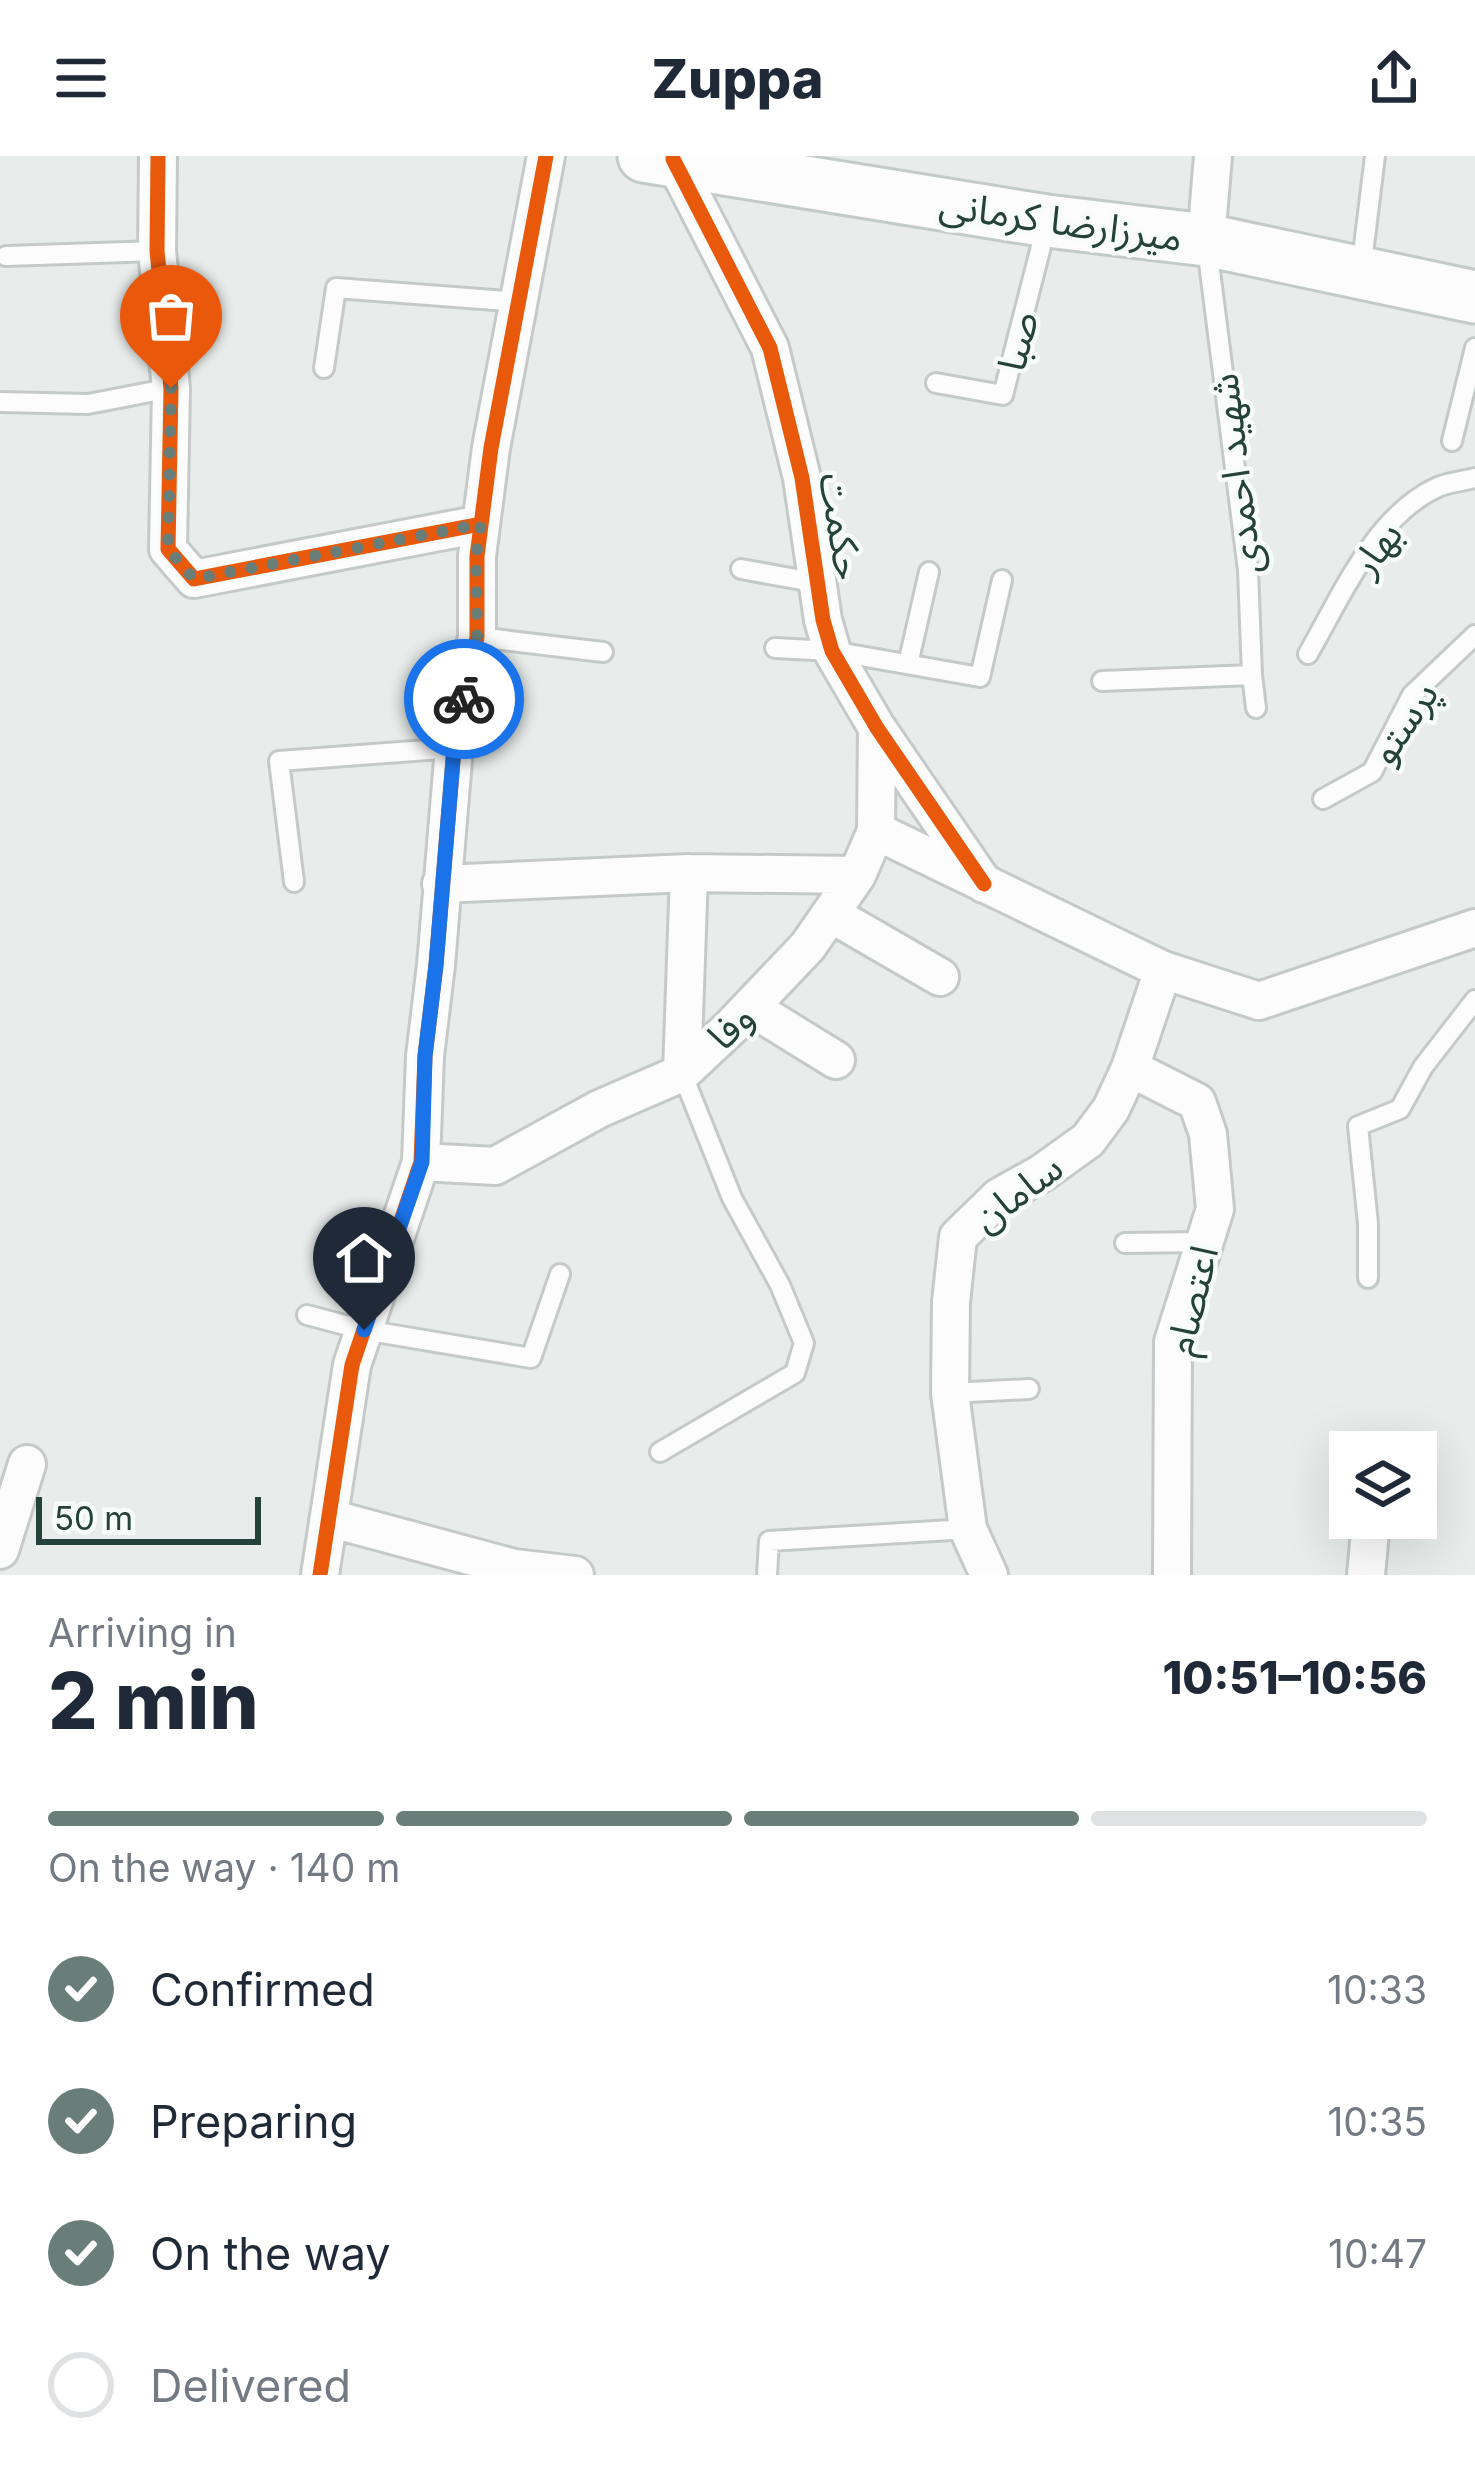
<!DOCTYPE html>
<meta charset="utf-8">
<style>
:root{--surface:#fff;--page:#f6f6f7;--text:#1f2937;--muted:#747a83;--line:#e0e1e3;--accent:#697e78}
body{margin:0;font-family:Inter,"Noto Sans Arabic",sans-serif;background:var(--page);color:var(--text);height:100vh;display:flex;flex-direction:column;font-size:45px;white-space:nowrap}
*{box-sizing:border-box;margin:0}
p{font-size:39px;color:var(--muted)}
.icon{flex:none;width:66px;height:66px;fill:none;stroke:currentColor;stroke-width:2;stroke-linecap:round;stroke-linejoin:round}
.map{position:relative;height:1419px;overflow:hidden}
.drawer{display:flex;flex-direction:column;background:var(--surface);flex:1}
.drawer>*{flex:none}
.controls{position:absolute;left:1329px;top:1275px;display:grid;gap:24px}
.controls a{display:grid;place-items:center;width:108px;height:108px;border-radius:0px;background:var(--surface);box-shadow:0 12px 48px #0002;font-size:60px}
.scale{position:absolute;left:36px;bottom:30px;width:225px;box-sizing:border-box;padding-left:12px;border:6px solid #24423a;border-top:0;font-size:33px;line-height:42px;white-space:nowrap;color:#24423a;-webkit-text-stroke:9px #f7fbf9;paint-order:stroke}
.pin{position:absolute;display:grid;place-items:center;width:102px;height:102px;color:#fff;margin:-123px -51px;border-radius:50% 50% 50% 0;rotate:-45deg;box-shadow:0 0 12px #0007}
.pin .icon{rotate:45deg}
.courier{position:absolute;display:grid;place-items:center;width:120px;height:120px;margin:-60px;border:9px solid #1a73e8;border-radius:50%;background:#fff;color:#222;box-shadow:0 3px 15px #0007}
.head em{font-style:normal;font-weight:800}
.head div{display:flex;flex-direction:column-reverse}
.head{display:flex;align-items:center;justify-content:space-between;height:204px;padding:0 48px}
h1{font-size:78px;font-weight:800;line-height:90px}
.bar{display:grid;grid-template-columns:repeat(4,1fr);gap:18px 12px;align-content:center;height:144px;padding:0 48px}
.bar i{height:15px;border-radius:9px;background:var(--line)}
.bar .active{background:var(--accent)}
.bar p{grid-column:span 4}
ol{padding:0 48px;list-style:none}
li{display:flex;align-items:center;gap:36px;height:132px}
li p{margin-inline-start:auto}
li .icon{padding:12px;border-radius:50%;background:var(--accent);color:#fff;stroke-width:4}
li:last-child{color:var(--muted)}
li i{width:66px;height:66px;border:6px solid var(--line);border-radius:50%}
header{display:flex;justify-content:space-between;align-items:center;height:156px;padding:0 48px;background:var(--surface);font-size:54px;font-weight:800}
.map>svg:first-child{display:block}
</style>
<header><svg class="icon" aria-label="menu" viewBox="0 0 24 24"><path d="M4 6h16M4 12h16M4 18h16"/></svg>Zuppa<svg class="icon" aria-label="share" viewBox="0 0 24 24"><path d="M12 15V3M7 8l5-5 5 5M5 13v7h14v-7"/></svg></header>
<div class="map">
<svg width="1475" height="1419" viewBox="0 0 1475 1419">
<rect width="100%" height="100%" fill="#e8edeb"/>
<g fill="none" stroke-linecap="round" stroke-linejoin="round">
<defs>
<path id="service" d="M1207,91L1248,414L1252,519L1256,552
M6,100L157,95
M1361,114L1375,0
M324,212L336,132L519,146
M936,227L1003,239L1046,71
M0,246L88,248L171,232
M1452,285L1475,192
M741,413L818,427
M477,481L603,496
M775,492L832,495L980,521L1002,424
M1308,498C1341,441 1375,359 1438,331C1449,326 1464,325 1475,322
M908,508L929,416
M1102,525L1252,519
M1323,643L1372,616L1412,539L1475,479
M294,726L279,605L454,592
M1125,1087L1204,1086
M1368,1122V1068L1358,970L1400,953L1423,911L1475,844
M307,1159L364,1174L531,1202L560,1118
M950,1237L1029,1233
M660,1296L795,1217L804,1187L780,1129L732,1042L682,917
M767,1419L769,1385L968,1373"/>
<path id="minor" d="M158,0L157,95L171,232L168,393L194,423L481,368
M673,3L770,192L802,322L823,464L832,495L877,572L984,728
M1206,84L1213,0
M876,675L1163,814L1259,845L1475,772
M441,728L689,717L857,719
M831,758L940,821
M750,851L836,904
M1130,912L1197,946L1208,978L1215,1053L1173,1186L1172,1419
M682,917L689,717
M421,1006L495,1010L599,953L682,917L731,871L808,790L857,719L876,675L877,572
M329,1362L514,1412L575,1419
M0,1394L27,1308
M320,1419L352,1209L421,1006L425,900L436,809L454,592L477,481V400L491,292L546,0
M989,1419L968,1373L950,1237L951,1146L958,1081L999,1041L1042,1017L1088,984L1111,953L1130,912L1163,814
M1366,1419L1371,1366"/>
<path id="secondary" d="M644,0L1047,65L1206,84L1475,141"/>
</defs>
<use href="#service" stroke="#c5cac8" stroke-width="24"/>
<use href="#minor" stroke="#c5cac8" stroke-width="42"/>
<use href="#secondary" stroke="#c3cbc8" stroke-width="57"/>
<use href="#service" stroke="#fcfcfc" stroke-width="18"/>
<use href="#minor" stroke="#fcfcfc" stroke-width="36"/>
<use href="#secondary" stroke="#fcfcfc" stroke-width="51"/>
<defs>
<path id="cycleway" d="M158,0L157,95L171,232L168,393L194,423L481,368
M673,3L770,192L802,322L823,464L832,495L877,572L984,728
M320,1419L352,1209L421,1006L425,900L436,809L454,592L477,481V400L491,292L546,0"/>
</defs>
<use href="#cycleway" stroke="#f7fbf9" stroke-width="22"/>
<use href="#cycleway" stroke="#e8590c" stroke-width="15"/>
</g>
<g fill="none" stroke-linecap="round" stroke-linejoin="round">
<path stroke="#697e78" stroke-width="12" stroke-dasharray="0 21.6" d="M171,232L168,393L194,423L481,368L476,400L477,481L464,543"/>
<path stroke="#1a73e8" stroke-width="15" d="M364,1174L422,1006L425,900L436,809L454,592L464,543"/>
</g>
<g text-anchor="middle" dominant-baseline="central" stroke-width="9" stroke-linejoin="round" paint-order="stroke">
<g font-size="39" fill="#24423a" stroke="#f7fbf9">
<text transform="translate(1061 64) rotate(8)">میرزارضا کرمانی</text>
<text transform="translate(1017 185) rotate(-76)">صبا</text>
<text transform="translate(1235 318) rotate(-97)">شهید احمدی</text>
<text transform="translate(842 370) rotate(81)">حکمت</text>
<text transform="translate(1376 392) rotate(-53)">بهار</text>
<text transform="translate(1403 566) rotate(-56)">پرستو</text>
<text transform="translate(730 870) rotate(-45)">وفا</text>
<text transform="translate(1017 1036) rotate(-37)">سامان</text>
<text transform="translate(1191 1144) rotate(-76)">اعتصام</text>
</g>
</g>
</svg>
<div class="controls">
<a><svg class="icon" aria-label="layers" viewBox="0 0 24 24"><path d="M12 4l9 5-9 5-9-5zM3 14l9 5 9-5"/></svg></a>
</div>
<div class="scale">50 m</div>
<div class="pin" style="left:171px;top:232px;background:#ea580c"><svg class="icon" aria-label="bag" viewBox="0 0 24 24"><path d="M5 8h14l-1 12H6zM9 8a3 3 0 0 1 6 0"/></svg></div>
<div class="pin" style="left:364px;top:1174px;background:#1f2937"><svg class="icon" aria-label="home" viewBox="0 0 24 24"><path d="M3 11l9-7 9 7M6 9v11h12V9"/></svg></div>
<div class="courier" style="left:464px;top:543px"><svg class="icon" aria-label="bike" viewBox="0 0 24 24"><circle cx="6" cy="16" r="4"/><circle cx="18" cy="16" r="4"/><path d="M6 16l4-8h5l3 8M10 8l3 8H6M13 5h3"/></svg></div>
</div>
<section class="drawer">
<div class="head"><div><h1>2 min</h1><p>Arriving in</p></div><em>10:51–10:56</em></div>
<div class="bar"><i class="active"></i><i class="active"></i><i class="active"></i><i></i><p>On the way · 140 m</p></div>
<ol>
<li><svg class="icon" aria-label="check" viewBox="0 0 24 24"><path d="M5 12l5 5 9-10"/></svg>Confirmed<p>10:33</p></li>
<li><svg class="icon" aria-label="check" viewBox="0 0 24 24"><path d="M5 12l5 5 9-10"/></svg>Preparing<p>10:35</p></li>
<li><svg class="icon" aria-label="check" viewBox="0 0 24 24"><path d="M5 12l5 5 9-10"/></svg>On the way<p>10:47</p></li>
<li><i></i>Delivered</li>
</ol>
</section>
